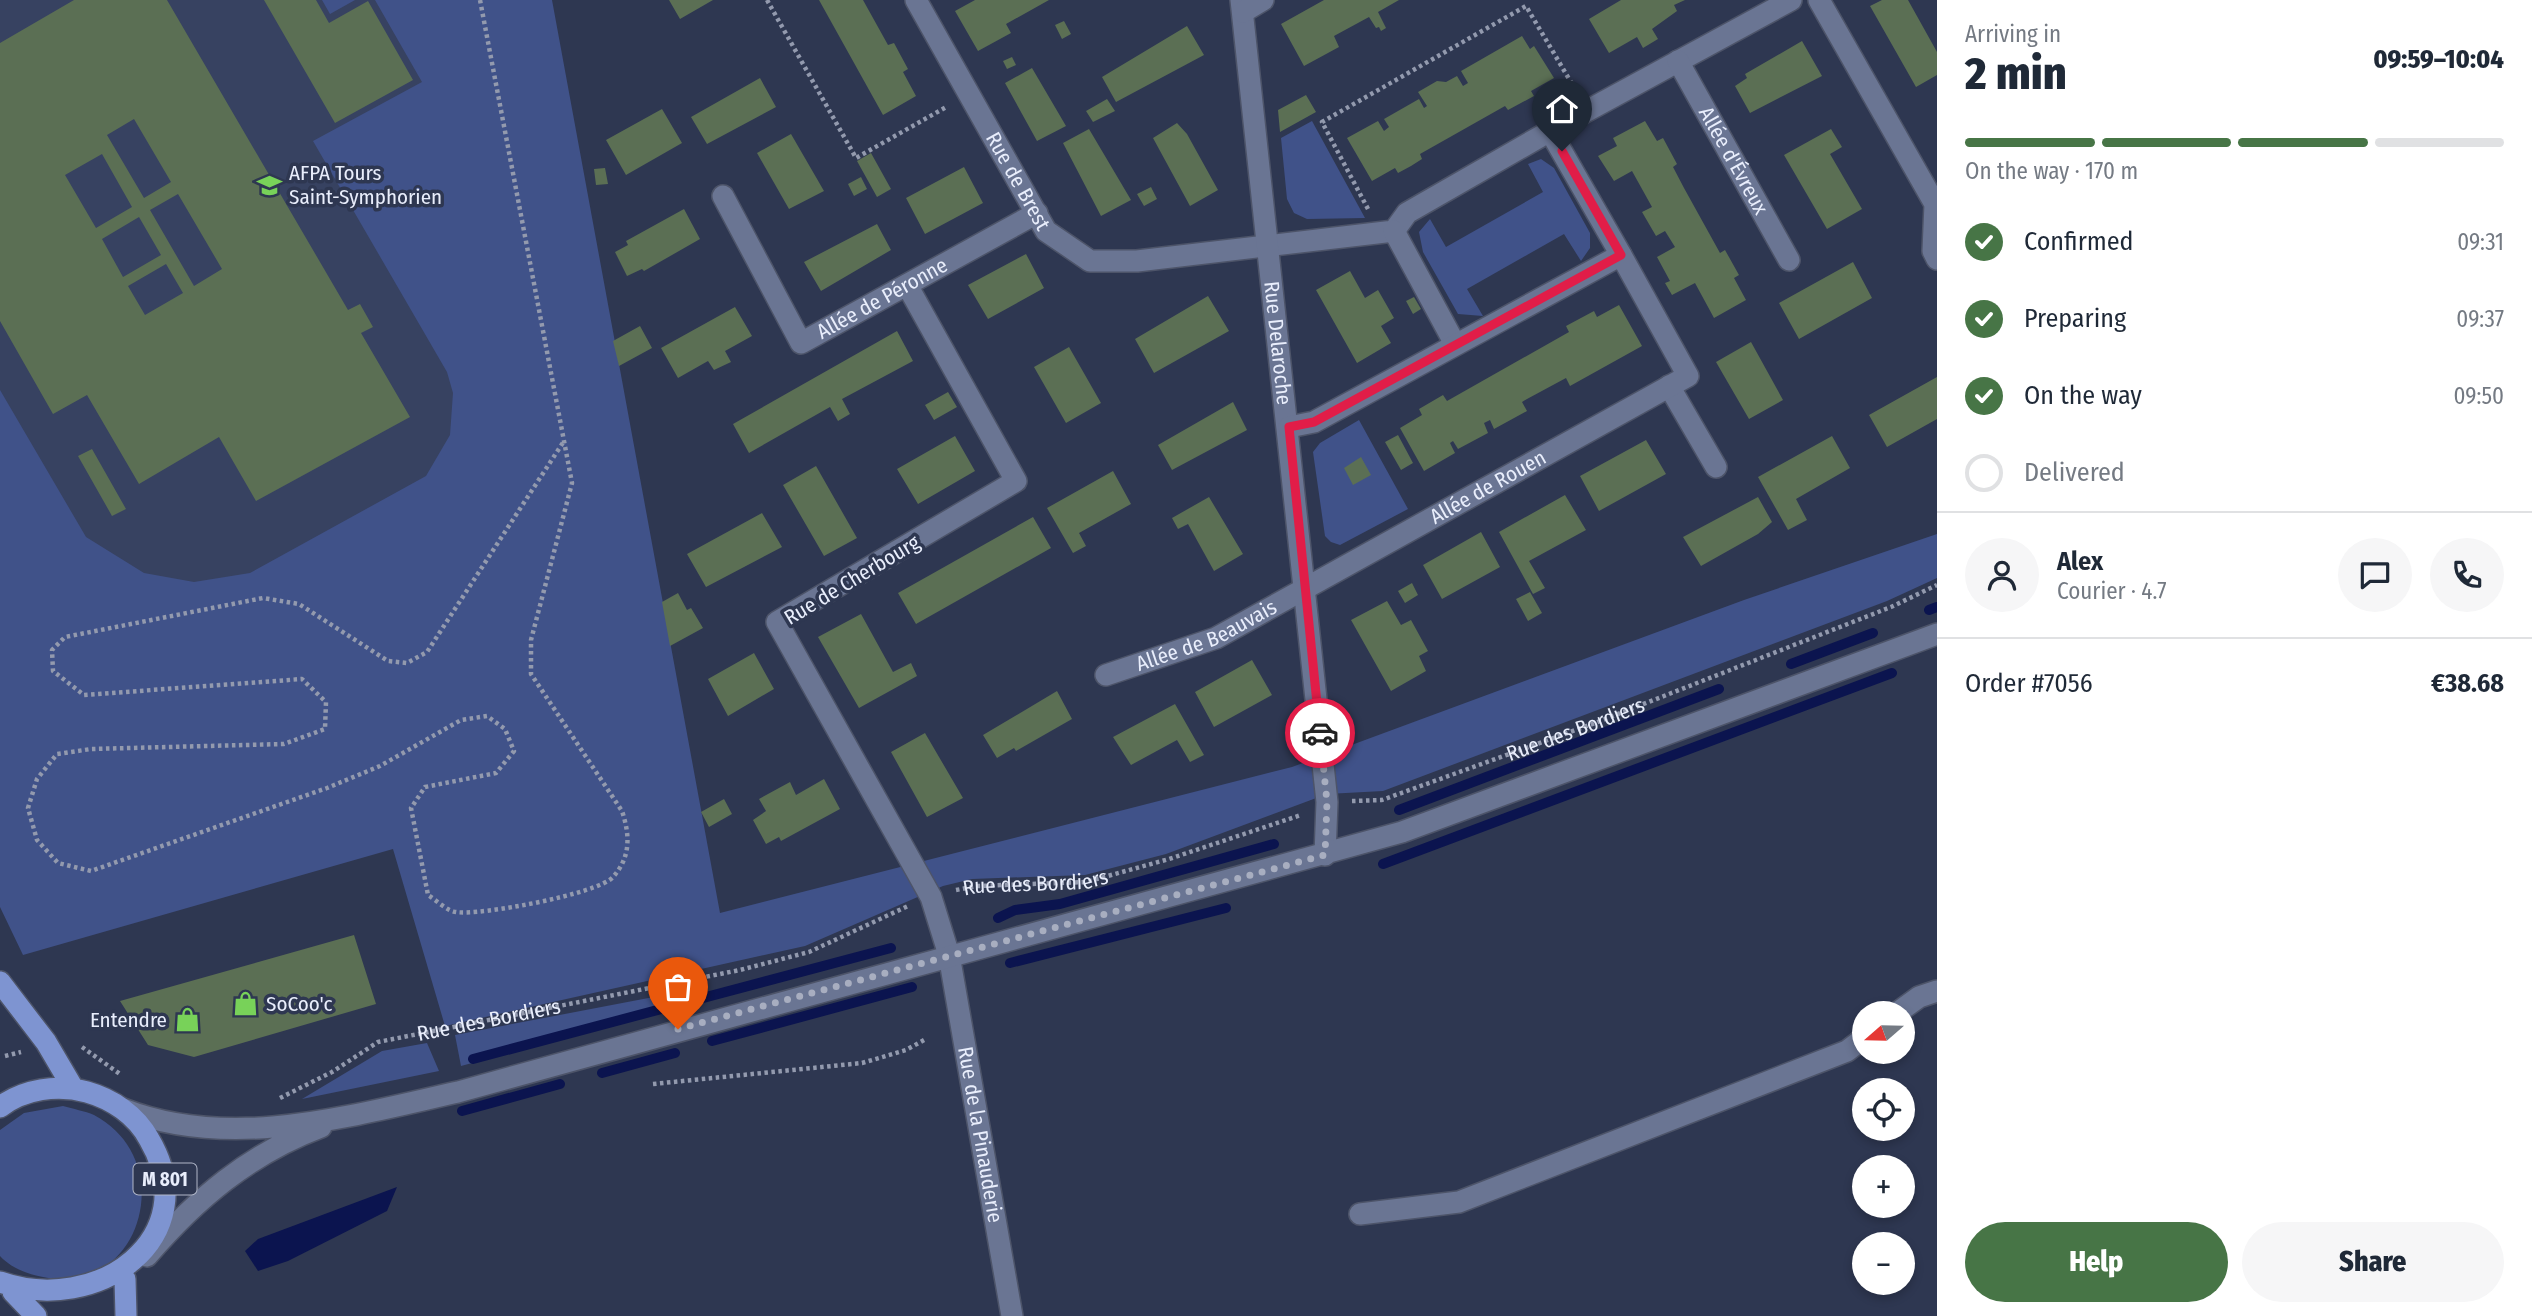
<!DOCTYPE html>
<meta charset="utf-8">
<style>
:root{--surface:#fff;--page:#f6f6f7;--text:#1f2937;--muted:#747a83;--line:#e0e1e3;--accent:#477546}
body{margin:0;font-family:"Fira Sans Condensed",sans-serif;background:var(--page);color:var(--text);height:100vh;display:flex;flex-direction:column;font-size:26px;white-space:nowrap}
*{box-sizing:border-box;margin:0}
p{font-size:23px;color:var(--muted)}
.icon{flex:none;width:38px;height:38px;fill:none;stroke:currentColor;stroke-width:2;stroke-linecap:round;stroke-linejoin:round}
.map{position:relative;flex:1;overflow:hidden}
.details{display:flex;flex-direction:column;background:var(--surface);width:595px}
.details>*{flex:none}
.needle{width:46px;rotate:250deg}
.controls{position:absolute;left:1852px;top:1001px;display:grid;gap:14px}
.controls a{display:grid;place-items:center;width:63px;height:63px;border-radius:50%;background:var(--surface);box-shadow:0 4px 10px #0003;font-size:35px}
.pin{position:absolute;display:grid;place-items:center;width:60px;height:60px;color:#fff;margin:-72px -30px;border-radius:50% 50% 50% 0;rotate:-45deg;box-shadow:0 0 7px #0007}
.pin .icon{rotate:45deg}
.courier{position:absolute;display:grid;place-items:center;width:70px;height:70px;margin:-35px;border:5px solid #e11d48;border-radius:50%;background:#fff;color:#222;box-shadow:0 2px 9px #0007}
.head em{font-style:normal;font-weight:800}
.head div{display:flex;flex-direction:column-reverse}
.head{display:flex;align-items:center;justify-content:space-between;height:119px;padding:0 28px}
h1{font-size:46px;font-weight:800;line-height:52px}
.bar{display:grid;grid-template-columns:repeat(4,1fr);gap:10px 7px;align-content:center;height:84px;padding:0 28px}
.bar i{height:9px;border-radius:5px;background:var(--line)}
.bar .on{background:var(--accent)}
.bar p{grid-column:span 4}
.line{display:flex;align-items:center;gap:18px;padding:0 28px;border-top:2px solid var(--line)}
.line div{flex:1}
.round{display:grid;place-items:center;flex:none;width:74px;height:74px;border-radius:37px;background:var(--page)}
ol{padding:0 28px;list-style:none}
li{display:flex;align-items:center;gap:21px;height:77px}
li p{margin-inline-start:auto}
li .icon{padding:7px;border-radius:50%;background:var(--accent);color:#fff;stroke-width:4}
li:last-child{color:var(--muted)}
li i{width:38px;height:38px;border:4px solid var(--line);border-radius:50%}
.cta{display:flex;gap:14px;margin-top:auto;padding:14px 28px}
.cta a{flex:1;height:80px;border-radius:42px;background:var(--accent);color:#fff;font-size:28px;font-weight:800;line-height:80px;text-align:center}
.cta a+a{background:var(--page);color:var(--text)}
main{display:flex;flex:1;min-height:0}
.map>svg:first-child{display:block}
</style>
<main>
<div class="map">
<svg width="1937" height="1316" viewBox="0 0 1937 1316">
<rect width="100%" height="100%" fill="#2e3751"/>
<path fill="#374261" d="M0,0H504L599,521L0,630Z"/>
<path fill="#405289" d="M322,0H355L330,14Z
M375,0H552L720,913L1292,767L1744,600L1937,534V578L1887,601L1383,791L1327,794L1166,854L1085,875L972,879L943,886L805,946L445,1026L393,849L23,955L0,907V390L86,537L144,573L194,582L250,573L426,476L450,435L453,393L447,372L313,141L422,82Z
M1312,121L1365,218L1307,219L1294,213L1287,199L1281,138Z
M1541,159L1554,168L1590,233V248L1581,261L1564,234L1467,289L1483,316L1458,314L1423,252L1419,232L1430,219L1446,247L1543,192L1528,164Z
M1359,420L1408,509L1340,545L1331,542L1325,536L1313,452L1320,443Z
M685,991L688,1005L461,1066L455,1035Z
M427,1043L439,1071L302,1099L382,1051Z
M63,1106C73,1109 85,1111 94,1115C181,1161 140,1299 43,1277C27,1274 11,1268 0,1256V1130L24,1113Z"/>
<path fill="#0b144f" d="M397,1187L387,1211L288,1261L258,1271L245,1251L258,1239Z"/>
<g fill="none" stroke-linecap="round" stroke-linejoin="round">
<path stroke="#0b144f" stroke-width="10" d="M1929,610L1937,607
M1791,664L1873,633
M1399,810L1719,689
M1383,864L1892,673
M998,918L1015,910L1060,904L1274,844
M1010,963L1226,908
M712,1041L912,987
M473,1059L891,948
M602,1073L675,1053
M462,1111L560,1084"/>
</g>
<path fill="#5b6f54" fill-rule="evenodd" d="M74,0H167L348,310L360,304L373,327L361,333L410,417L256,501L219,437L139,484L87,395L53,414L0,321V43ZM134,119L171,182L144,198L107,135ZM102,154L132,207L96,228L65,175ZM178,194L222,269L194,286L150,210ZM139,217L161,255L123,277L102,239ZM166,264L183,293L145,315L128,286Z
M264,0H316L329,23L368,1L413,80L335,123Z
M669,0H713L680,19Z
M819,0H863L888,45L894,43L908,69L903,72L916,96L883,115Z
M975,0H1049L1006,24L1011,33L978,51L955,11Z
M1324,0H1399L1378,12L1386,28L1381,31L1379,27L1376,28L1369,17L1334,36L1339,47L1304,66L1281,24Z
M1621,0H1685L1674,5L1677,11L1652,29L1658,39L1643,48L1637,37L1609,53L1589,19Z
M1882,0H1908L1937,52V75L1916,87L1870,6Z
M1064,21L1071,34L1062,39L1055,25Z
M1187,26L1204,55L1116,102L1102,77Z
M1522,36L1530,49L1534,46L1554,78L1531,91L1534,96L1508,110L1505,106L1420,154L1422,159L1411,166L1398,173L1395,168L1372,181L1347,138L1378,121L1384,131L1389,127L1384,119L1419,99L1424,108L1427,106L1418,92L1437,81L1446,82L1457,76L1463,86L1468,83L1461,71Z
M1802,41L1822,76L1750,113L1735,86L1747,78L1745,74Z
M1012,57L1016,65L1007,69L1003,61Z
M1032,68L1066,126L1037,141L1005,83Z
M760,78L776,107L707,144L691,117Z
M1306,95L1316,112L1280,132L1278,110Z
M1107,99L1115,111L1093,122L1086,111Z
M662,109L682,143L626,175L606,140Z
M1645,121L1657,141L1663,138L1677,164L1673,167L1684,188L1720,253L1725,250L1739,275L1734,278L1746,300L1714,318L1695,283L1672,295L1665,283L1670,281L1657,257L1675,247L1665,231L1656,236L1642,212L1652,207L1632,171L1614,181L1598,156L1617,146L1613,138Z
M1177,123L1187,134L1218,190L1190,206L1153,138Z
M1089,129L1131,200L1101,216L1063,143Z
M1831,129L1842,147L1830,154L1862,209L1827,229L1784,155Z
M791,134L824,191L789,209L757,153Z
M871,153L891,189L877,197L857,161Z
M964,167L983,203L925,234L906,198Z
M605,168L608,184L596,185L594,169Z
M861,177L867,189L854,196L848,184Z
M1151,187L1157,199L1144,206L1137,194Z
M684,209L700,239L644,271L642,269L627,276L615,252L628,245L626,241Z
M877,224L891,250L821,291L804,262Z
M1026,254L1044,288L988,319L968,285Z
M1853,262L1872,298L1799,339L1779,303Z
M1350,271L1365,298L1378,290L1394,318L1381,326L1391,343L1357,363L1316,290Z
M1208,296L1229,331L1154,373L1135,339Z
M1414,297L1421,309L1413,314L1406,301Z
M1619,305L1642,346L1570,386L1566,378L1527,399L1522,402L1527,411L1494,429L1490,420L1484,423L1488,433L1458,449L1453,441L1450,443L1455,453L1424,471L1400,428L1422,415L1419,409L1443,395L1447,401L1569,332L1566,326L1594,311L1597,317Z
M735,307L752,336L725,351L731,362L714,370L708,361L678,378L661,348Z
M640,326L652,348L619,366L613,341Z
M897,331L913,361L842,399L850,414L838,421L830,407L749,453L733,424Z
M1751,342L1783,400L1749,419L1716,362Z
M1069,347L1101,403L1066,423L1034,367Z
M1937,377V419L1887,447L1869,415Z
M948,392L957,407L934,420L925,405Z
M1233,402L1247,430L1172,470L1158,445Z
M1398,435L1413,463L1401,470L1385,442Z
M955,436L975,471L918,504L897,469Z
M1832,436L1850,468L1796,499L1807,520L1788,530L1758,477Z
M1646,440L1666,474L1599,511L1580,476Z
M92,449L126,509L112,516L78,456Z
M1361,457L1371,475L1353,485L1344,468Z
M816,466L857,538L824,556L783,485Z
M1113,471L1131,504L1079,533L1086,546L1073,553L1047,508Z
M1565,495L1586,530L1529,561L1545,588L1533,594L1499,532Z
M1209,497L1243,554L1214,571L1188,524L1178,529L1172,518Z
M1758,497L1772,522L1758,534L1701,566L1683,537Z
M762,513L782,547L706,587L687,554Z
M1033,517L1051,548L916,624L898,593Z
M1481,532L1500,567L1442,599L1423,565Z
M1412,583L1418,595L1405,603L1398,591Z
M1530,592L1542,613L1528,621L1516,599Z
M678,593L687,610L691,608L703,628L670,646L662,602Z
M1387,601L1401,625L1411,620L1428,651L1419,656L1426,671L1391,691L1351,620Z
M861,614L893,672L911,663L917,676L859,708L818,637Z
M754,653L774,689L728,716L708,679Z
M1252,660L1272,695L1214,727L1195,692Z
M1057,691L1072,719L1016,751L1014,748L997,758L983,735Z
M1175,704L1204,755L1190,762L1177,740L1131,765L1113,737Z
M925,733L963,798L927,817L891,752Z
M824,779L840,809L781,841L779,837L766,844L753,820L766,811L759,799L790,782L796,795Z
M724,799L732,814L709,827L701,812Z
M354,935L376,1004L194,1057L148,1045L120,1001Z"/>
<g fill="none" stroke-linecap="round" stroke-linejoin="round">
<defs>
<g id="street">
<path id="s4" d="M916,0L1046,231L1090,261H1137L1394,231L1407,213L1550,131L1791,0"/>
<path id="s5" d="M1241,0L1327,802L1325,855"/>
<path d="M1819,0L1935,204L1933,251L1937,259"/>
<path d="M1243,12L1263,0"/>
<path id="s6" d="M1678,61L1789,260"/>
<path id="s7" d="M723,196L801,343L1037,213"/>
<path d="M1394,231L1455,344"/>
<path id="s8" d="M907,285L1016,481L777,622L931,897L949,955L1012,1316"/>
<path d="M1669,386L1716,467"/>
<path d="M1289,427L1314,422L1621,255L1550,131"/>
<path id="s9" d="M1106,675L1216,638L1688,376L1621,255"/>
<path d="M1897,1013L1919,997L1937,991"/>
<path d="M1360,1214L1459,1202L1847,1051L1864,1038"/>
</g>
<path id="secondary" d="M123,1109C230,1151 350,1116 458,1092L1402,832L1937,634
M147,1256C196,1199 249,1154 321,1127"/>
<path id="primary" d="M0,982L46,1042L73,1088
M0,1107C24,1089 57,1084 87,1092C112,1099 136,1115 149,1139C207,1238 97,1316 0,1282
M125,1279L126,1316
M13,1292L36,1316"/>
</defs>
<use href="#street" stroke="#4d5469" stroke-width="24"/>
<use href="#secondary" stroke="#4d5469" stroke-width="24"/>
<use href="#primary" stroke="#4d5469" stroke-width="24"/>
<g stroke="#939aae" stroke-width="4.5" stroke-dasharray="3.5 3.5" stroke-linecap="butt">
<path d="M480,0L572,483L531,640V674L622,811C630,835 631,857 613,877C598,894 479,916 456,912C447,911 436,900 428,895L411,808L425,787L496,773L514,751L505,729L487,716L461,720L380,766L327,788L91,871L58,863L37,840L28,808L37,779L57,754L91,749L284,744L325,729L326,702L302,679L84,695L53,671L52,650L65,637L263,598L299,604L388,661L407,663L427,652L564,441"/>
<path d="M767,0L856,158L948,106"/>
<path d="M1368,209L1322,122L1526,6L1575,89"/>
<path id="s1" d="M1352,801L1382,800L1595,723L1891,607L1937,585"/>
<path id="s2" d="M956,890L977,886L1086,882L1169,859L1301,815"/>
<path d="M82,1047L120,1074"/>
<path d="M5,1056L21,1052"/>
<path d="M653,1084L862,1063L906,1050L926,1039"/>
<path id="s3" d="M280,1098L332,1072L378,1042L740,970L809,952L908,906"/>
</g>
<use href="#street" stroke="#6a7593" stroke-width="21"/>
<use href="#secondary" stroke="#6a7593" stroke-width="21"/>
<use href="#primary" stroke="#7e94d1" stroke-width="21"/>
</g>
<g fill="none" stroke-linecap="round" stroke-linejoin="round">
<path stroke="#a8aec0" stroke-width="7" stroke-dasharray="0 12.6" d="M678,1029L1325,855L1327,802L1320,733"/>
<path stroke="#e11d48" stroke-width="9" d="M1320,733L1289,427L1314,422L1621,255L1562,151"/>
</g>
<defs>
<symbol id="university-bare" viewBox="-9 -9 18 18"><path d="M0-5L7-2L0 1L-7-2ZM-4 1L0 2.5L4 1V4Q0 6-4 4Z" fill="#78d259" stroke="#2e3751" stroke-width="2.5" paint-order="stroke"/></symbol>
<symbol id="shop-bare" viewBox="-9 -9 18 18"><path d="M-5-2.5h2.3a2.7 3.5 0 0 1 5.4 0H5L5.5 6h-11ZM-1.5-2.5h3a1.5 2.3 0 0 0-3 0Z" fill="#78d259" stroke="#2e3751" stroke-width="2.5" paint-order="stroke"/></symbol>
</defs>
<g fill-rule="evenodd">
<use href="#university-bare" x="252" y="168" width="35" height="35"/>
<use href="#shop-bare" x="228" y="986" width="35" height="35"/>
<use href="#shop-bare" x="170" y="1002" width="35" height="35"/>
</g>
<g text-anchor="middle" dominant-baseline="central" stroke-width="7" stroke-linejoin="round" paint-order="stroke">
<rect fill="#2e3751" stroke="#b1b7c9" stroke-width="2" x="133.5" y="1163.5" width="63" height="31" rx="5"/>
<g font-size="19" font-weight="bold" fill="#e9eefc">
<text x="165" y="1179">M 801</text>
</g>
<g font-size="21" fill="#e9eefc" stroke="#2e3751">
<text stroke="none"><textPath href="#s6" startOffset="114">Allée d'Évreux</textPath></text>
<text stroke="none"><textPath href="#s4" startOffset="208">Rue de Brest</textPath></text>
<text stroke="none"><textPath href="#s7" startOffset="259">Allée de Péronne</textPath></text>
<text stroke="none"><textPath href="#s5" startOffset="345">Rue Delaroche</textPath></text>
<text stroke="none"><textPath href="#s9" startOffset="427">Allée de Rouen</textPath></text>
<text transform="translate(852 580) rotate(-31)">Rue de Cherbourg</text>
<text stroke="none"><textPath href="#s9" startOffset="108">Allée de Beauvais</textPath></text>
<text stroke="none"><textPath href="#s1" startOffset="236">Rue des Bordiers</textPath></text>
<text stroke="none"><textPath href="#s2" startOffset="80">Rue des Bordiers</textPath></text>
<text stroke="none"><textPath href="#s3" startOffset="226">Rue des Bordiers</textPath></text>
<text stroke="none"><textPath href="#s8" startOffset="1060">Rue de la Pinauderie</textPath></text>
</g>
<g font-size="21" fill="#e9eefc" stroke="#2e3751" text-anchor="start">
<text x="289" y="173">AFPA Tours<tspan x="289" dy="24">Saint-Symphorien</tspan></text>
<text x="266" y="1004">SoCoo'c</text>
<text x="167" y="1020" text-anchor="end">Entendre</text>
</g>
</g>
</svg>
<div class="controls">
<a><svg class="needle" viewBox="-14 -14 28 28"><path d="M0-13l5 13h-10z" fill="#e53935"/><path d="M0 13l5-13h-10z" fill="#747a83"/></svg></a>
<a><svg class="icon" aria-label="locate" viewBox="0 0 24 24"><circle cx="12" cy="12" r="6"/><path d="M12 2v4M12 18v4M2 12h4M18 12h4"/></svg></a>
<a>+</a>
<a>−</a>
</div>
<div class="pin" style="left:678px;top:1029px;background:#ea580c"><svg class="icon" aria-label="bag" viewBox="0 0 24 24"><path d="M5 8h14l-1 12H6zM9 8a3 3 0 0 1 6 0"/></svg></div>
<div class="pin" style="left:1562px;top:151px;background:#1f2937"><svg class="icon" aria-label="home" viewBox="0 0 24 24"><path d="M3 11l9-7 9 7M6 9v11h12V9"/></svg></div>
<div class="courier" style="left:1320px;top:733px"><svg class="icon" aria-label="car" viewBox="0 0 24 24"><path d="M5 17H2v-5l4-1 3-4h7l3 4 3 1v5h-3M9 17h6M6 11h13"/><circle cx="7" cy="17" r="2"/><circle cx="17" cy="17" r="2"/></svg></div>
</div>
<section class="details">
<div class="head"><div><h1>2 min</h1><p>Arriving in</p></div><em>09:59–10:04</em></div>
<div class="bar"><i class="on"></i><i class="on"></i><i class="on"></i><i></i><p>On the way · 170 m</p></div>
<ol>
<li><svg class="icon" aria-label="check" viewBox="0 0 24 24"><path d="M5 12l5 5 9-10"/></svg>Confirmed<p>09:31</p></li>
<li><svg class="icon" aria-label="check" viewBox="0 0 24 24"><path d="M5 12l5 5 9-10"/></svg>Preparing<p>09:37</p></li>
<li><svg class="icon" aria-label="check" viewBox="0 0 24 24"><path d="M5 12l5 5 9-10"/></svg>On the way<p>09:50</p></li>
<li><i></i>Delivered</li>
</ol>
<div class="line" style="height:126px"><a class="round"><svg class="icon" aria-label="person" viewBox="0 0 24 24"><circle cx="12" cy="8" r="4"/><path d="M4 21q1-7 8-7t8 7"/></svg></a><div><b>Alex</b><p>Courier · 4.7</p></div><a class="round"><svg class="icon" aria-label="chat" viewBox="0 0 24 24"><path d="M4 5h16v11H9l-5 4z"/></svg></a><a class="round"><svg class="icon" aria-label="phone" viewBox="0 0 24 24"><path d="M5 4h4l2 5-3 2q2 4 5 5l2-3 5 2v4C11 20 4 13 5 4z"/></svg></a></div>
<div class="line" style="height:91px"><div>Order #7056</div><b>€38.68</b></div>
<div class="cta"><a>Help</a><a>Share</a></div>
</section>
</main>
